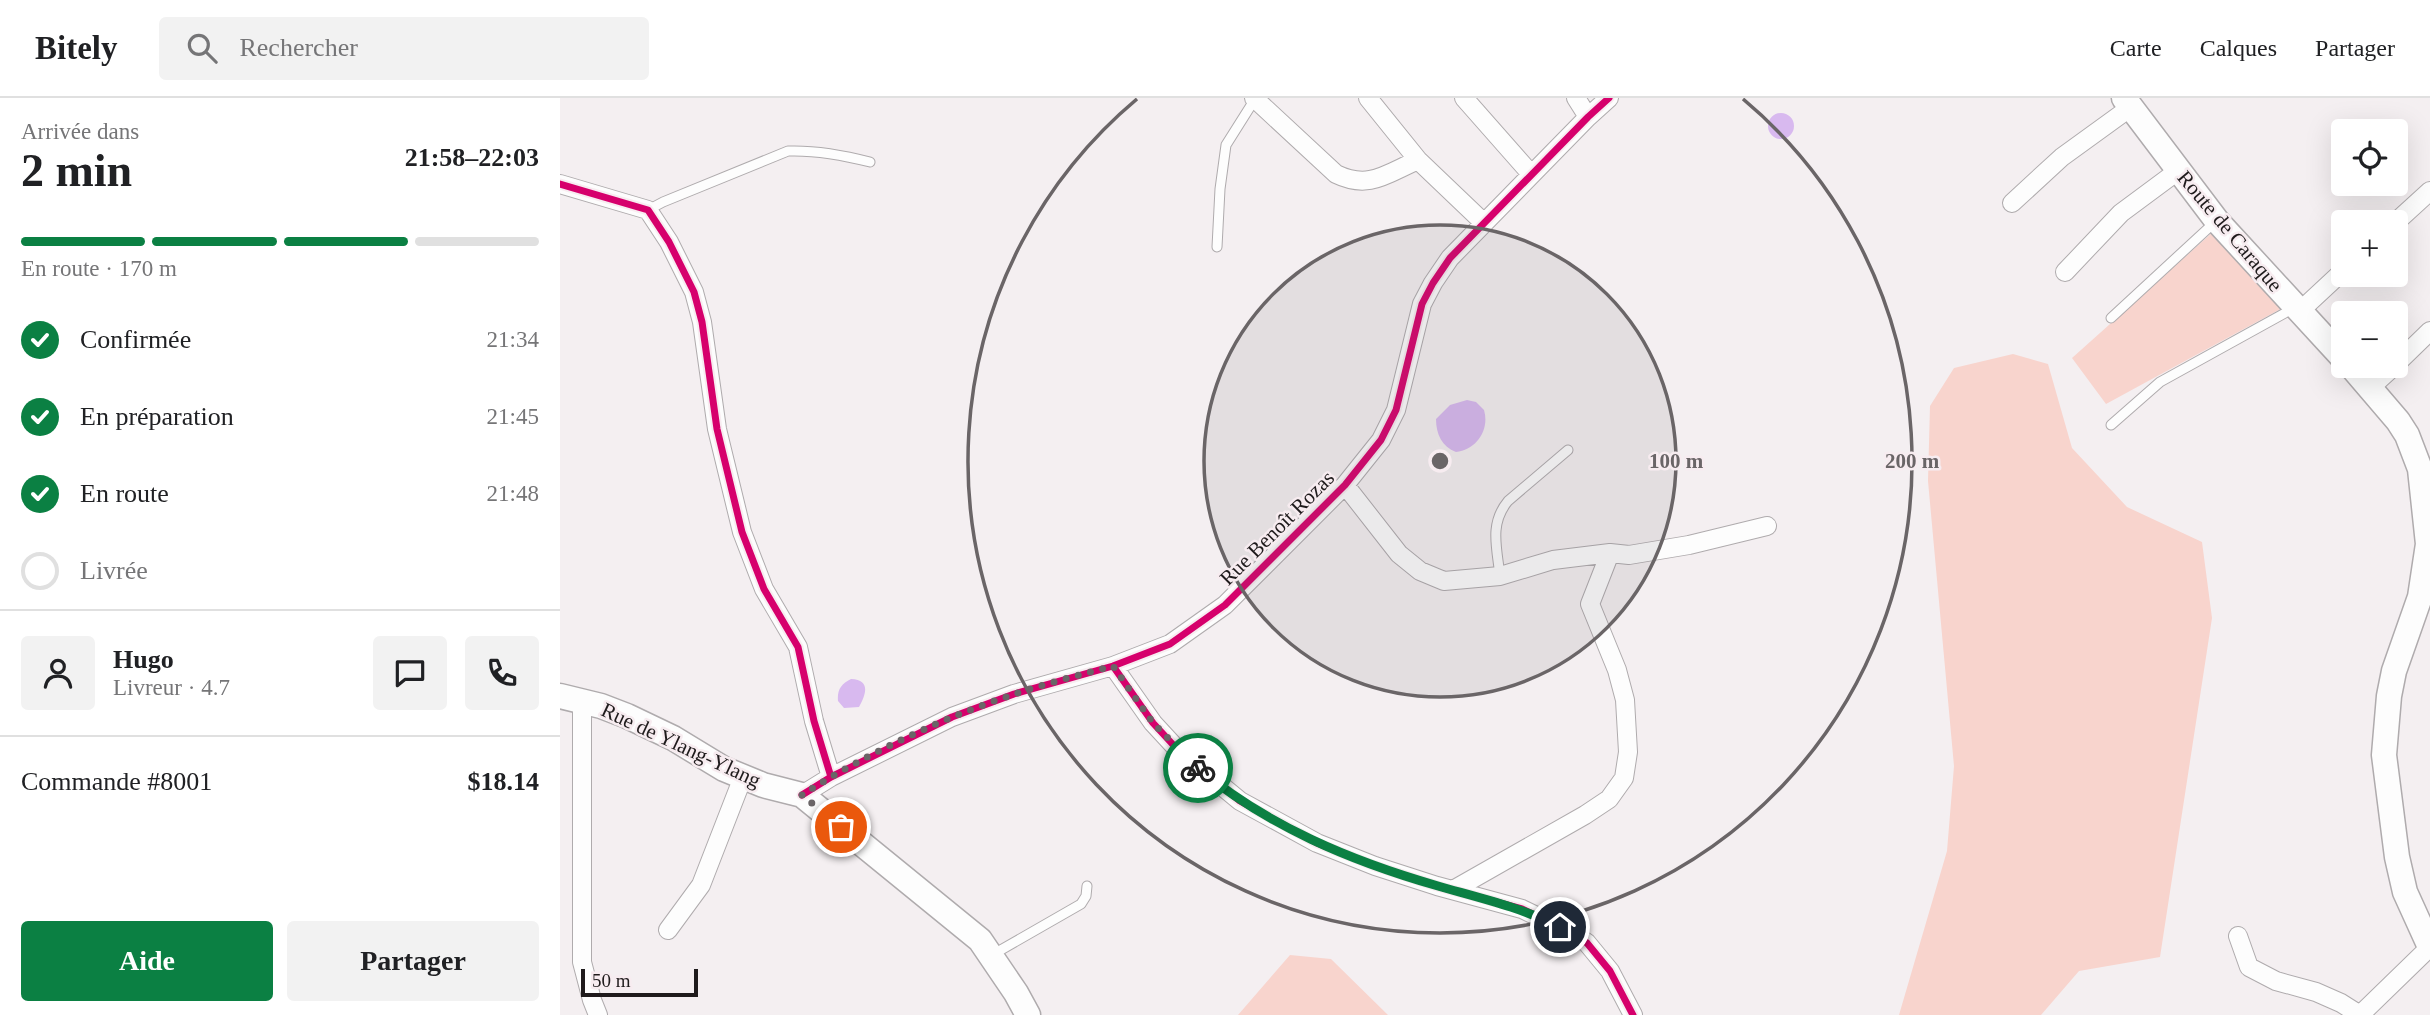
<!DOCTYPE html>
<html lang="fr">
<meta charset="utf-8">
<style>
:root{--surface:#fff;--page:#f2f2f2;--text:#202124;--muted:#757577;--line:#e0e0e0;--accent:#0b8043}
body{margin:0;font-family:"Times New Roman",serif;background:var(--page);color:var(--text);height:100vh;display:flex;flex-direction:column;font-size:26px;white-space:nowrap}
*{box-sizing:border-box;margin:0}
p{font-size:23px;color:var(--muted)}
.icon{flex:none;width:38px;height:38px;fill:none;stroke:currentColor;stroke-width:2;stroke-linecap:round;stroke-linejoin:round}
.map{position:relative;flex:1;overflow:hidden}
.details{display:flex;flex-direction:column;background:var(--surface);width:560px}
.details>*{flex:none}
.buttons{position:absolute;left:1771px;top:21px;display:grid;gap:14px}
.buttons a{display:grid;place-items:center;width:77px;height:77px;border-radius:7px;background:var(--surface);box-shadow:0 7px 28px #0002;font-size:35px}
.scale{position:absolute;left:21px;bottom:18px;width:117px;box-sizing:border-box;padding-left:7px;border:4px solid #1f1b1c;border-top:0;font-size:19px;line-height:24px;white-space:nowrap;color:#1f1b1c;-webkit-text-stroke:5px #f7ecf0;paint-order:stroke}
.pin{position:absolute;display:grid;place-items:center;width:60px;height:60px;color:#fff;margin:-30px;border:4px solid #fff;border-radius:50%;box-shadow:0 2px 7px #0007}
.courier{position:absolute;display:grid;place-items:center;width:70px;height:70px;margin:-35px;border:5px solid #0b8043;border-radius:50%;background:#fff;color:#222;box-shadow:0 2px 9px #0007}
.summary em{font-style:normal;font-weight:700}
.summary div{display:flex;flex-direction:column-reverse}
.summary{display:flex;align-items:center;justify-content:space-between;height:119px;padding:0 21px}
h1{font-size:46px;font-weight:700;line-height:52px}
.bar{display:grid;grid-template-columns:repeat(4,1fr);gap:10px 7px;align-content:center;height:84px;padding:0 21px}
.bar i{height:9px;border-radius:5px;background:var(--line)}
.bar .on{background:var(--accent)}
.bar p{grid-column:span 4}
.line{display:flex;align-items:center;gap:18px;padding:0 21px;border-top:2px solid var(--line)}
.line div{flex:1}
.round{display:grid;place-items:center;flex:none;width:74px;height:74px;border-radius:7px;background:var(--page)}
ol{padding:0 21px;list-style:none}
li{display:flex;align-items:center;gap:21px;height:77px}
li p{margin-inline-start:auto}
li .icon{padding:7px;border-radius:50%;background:var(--accent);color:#fff;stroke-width:4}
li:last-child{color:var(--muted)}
li i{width:38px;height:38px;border:4px solid var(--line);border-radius:50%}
.button{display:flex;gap:14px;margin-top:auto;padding:14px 21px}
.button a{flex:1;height:80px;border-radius:7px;background:var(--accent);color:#fff;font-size:28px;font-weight:700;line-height:80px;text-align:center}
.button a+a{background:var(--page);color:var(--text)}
header{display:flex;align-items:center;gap:42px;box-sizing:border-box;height:98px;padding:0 35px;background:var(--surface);border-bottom:2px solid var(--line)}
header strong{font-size:33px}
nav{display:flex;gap:38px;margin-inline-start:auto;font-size:24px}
.search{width:490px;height:63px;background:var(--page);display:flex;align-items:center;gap:18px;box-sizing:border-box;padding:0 24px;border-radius:7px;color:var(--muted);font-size:26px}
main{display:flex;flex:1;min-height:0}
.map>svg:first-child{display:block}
</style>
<header>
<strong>Bitely</strong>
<div class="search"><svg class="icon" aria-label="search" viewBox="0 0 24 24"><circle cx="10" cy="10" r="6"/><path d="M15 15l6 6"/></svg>Rechercher</div>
<nav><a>Carte</a><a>Calques</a><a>Partager</a></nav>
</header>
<main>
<section class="details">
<div class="summary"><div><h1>2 min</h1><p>Arrivée dans</p></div><em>21:58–22:03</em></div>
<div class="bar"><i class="on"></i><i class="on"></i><i class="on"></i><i></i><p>En route · 170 m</p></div>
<ol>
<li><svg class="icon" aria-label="check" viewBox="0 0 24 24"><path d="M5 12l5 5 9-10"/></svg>Confirmée<p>21:34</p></li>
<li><svg class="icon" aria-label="check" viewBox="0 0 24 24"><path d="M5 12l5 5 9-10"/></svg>En préparation<p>21:45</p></li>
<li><svg class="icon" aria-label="check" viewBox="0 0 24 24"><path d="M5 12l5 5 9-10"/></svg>En route<p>21:48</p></li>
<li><i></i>Livrée</li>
</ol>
<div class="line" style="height:126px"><a class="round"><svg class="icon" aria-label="person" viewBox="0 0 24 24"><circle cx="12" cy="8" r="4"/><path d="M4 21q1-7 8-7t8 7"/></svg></a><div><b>Hugo</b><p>Livreur · 4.7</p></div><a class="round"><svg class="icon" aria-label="chat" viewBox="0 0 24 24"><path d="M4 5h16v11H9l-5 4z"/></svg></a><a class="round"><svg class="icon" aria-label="phone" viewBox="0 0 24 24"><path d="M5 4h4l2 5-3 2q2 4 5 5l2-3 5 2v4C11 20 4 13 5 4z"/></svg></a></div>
<div class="line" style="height:91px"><div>Commande #8001</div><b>$18.14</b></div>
<div class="button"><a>Aide</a><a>Partager</a></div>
</section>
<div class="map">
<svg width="1870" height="917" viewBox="0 0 1870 917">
<rect width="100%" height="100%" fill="#f4eff1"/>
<path fill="#f8d4cd" d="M1654,133L1726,208L1546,306L1512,260Z
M1453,256L1488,266L1512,350L1567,409L1642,444L1652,520L1600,859L1519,873L1481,917H1339L1387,753L1394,668L1368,383L1370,308L1394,270Z
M730,857L771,861L828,917H678Z"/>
<path fill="#d8b9ef" d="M1208 28a13 13 0 1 1 26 0a13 13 0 1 1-26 0Z
M907,302L916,304L924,312C930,332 916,352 896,354C882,349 876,336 876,321L890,307Z
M291,581C311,582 306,596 299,609L284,610L278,603C277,592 281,586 291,581Z"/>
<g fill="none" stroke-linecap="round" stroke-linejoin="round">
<defs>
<path id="lane" d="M88,112L103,104L228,53C257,52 283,57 310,64
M657,149L660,91L666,47L695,1
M1551,220L1655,124
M1551,327L1600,284L1734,210
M940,478C937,450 929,426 948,403L1008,352
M432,857L521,806L526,798L527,788"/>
<path id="street" d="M694,0L776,76C809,92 826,76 858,62
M808,0L858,62L924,125
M904,0L971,76
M1016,0L1028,19
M0,86L88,112L109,144L134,194L142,224L157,331L182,434L204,491L238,549L254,623L271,679
M1452,105L1502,59L1571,9
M1836,124L1870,93
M1505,174L1561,115L1619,72
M1740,213L1783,173
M1836,266L1870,233
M1811,289L1834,268
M785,387L839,456L860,473L884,483L940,478L993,462L1050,455L1069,457L1129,447L1207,428
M553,568L593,625L617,651L680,703L757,745L815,768L877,788L962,811L1014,836L1027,845L1050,873L1073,917
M22,603V864L32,902L38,917
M242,697L271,679L392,619L454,596L553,568L610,546L665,507L785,387L821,342L836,312L862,206L873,185L890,160L1028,19L1049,0
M893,792L1025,717L1049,701L1064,680L1068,654L1065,602L1057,572L1030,506L1050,455
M108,832L141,787L183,679
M1678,838L1689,869L1716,883L1756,894L1781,905L1800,917
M1800,917L1870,849"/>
<path id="secondary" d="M1564,0L1657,123L1783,260
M1791,268L1838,323L1847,337L1860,371L1868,446L1860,499L1834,573L1829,598L1824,657L1837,759L1845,794L1870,849
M0,598L41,608L67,618L113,640L164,671L203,687L242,697L420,842L456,895L468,917"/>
</defs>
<use href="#lane" stroke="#afabad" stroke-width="11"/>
<use href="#street" stroke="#afabad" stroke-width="20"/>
<use href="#secondary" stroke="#afabad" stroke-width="27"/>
<use href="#lane" stroke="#fdfdfd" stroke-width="9"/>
<use href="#street" stroke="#fdfdfd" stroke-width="18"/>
<use href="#secondary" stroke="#fdfdfd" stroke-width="24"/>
<defs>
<path id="cycleway" d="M0,86L88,112L109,144L134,194L142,224L157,331L182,434L204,491L238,549L254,623L271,679
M553,568L593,625L617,651L680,703L757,745L815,768L877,788L962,811L1014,836L1027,845L1050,873L1073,917
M242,697L271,679L392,619L454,596L553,568L610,546L665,507L785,387L821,342L836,312L862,206L873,185L890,160L1028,19L1049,0"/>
</defs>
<use href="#cycleway" stroke="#f7ecf0" stroke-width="11"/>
<use href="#cycleway" stroke="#d6006c" stroke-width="7"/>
</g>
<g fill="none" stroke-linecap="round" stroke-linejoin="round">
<path stroke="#6a6567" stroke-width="7" stroke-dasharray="0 12.6" d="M281,729L242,697C304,657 384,619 455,596C487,585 520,577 553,568L593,625L638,670"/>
<path stroke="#0b8043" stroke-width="9" d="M638,670C707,728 791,763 878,788C920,800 960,809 1000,829"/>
</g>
<circle cx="880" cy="363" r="236" fill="#6a6567" fill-opacity=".12"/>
<g fill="none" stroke="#6a6567" stroke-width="3.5">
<circle cx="880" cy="363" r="236"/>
<path d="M1183 1A472 472 0 1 1 577 1"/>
</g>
<g text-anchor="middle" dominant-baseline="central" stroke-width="5" stroke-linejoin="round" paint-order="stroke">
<g font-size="21" fill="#1f1b1c" stroke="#f7ecf0">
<text transform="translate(1670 133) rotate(50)">Route de Caraque</text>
<text transform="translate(717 430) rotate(-45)">Rue Benoît Rozas</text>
<text transform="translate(121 647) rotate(25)">Rue de Ylang-Ylang</text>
</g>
</g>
<circle cx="880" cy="363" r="10" fill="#6a6567" stroke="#f7ecf0" stroke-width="3.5"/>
<g font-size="21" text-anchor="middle" font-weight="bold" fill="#6a6567" stroke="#f7ecf0" stroke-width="5" stroke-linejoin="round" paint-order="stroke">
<text x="1116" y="370">100 m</text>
<text x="1352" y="370">200 m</text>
</g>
</svg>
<div class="buttons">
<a><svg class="icon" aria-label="locate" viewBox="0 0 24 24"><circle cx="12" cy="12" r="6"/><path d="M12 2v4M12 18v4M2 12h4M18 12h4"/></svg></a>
<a>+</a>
<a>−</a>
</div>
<div class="scale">50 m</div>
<div class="pin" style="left:281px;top:729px;background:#ea580c"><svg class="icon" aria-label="bag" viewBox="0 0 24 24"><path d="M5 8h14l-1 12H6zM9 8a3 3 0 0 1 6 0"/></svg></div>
<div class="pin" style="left:1000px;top:829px;background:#1f2937"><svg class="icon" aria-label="home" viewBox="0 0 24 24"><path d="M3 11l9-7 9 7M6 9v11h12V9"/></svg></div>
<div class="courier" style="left:638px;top:670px"><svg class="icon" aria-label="bike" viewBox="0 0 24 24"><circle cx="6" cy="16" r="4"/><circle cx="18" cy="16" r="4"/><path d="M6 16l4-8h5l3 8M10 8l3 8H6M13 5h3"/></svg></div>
</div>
</main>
